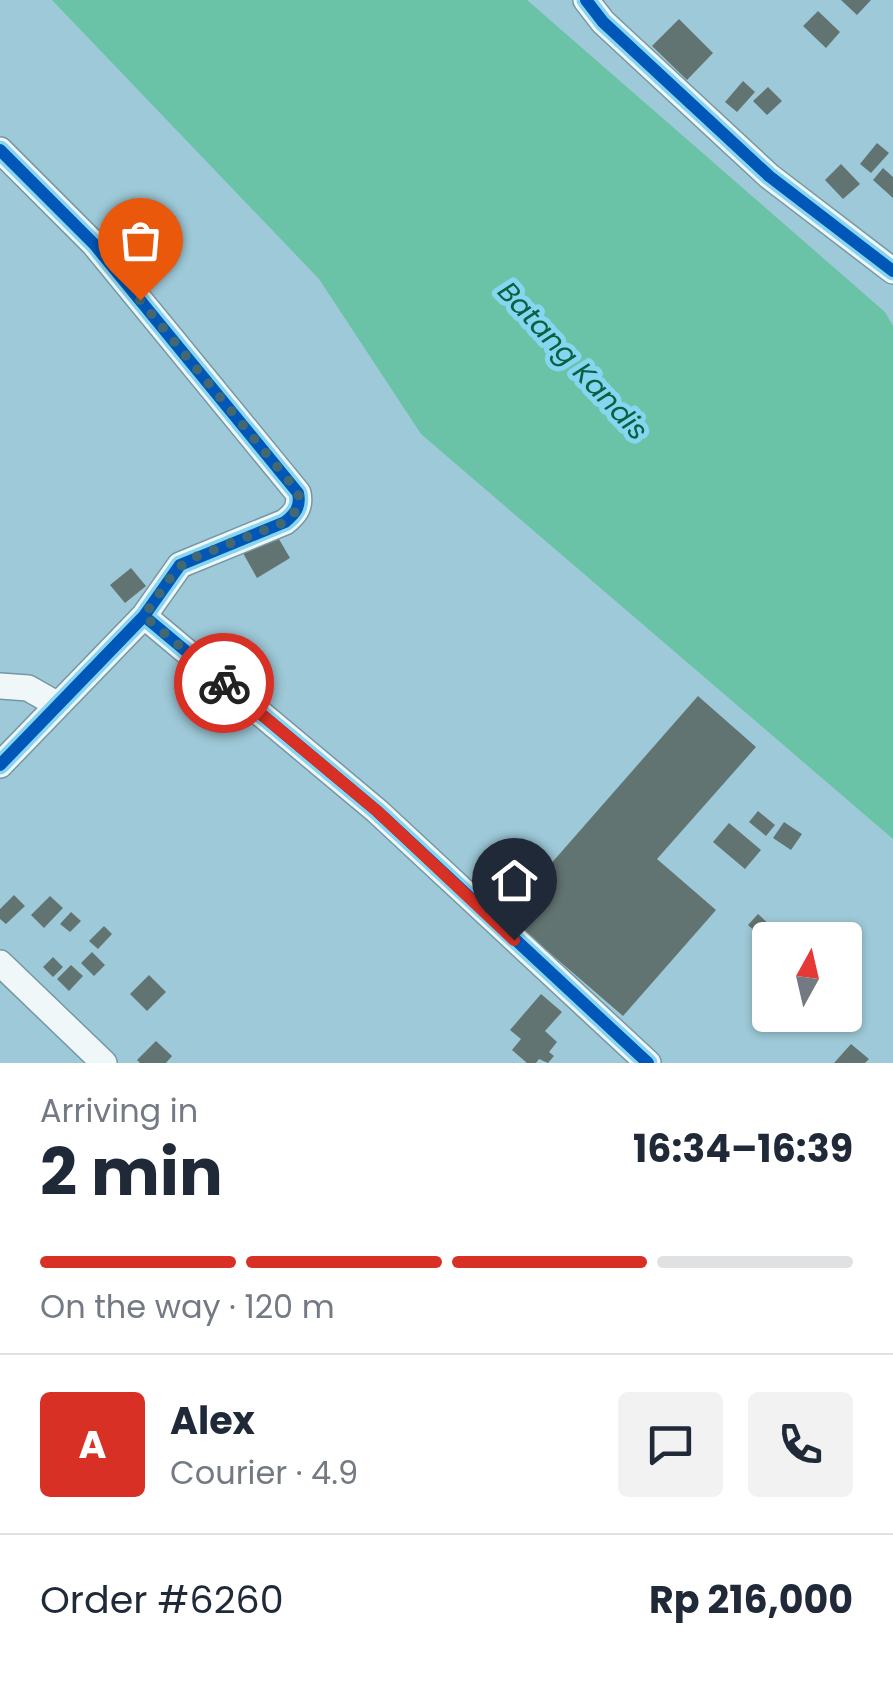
<!DOCTYPE html>
<meta charset="utf-8">
<style>
:root{--surface:#fff;--page:#f2f2f3;--text:#1f2937;--muted:#747a83;--line:#e0e1e3;--accent:#d93025}
body{margin:0;font-family:Poppins,sans-serif;background:var(--page);color:var(--text);height:100vh;display:flex;flex-direction:column;font-size:38px;white-space:nowrap}
*{box-sizing:border-box;margin:0}
p{font-size:32px;color:var(--muted)}
.icon{flex:none;width:55px;height:55px;fill:none;stroke:currentColor;stroke-width:2;stroke-linecap:round;stroke-linejoin:round}
.map{position:relative;height:1063px;overflow:hidden}
.details{display:flex;flex-direction:column;background:var(--surface);flex:1}
.details>*{flex:none}
.needle{width:65px;rotate:8deg}
.controls{position:absolute;left:752px;top:922px;display:grid;gap:20px}
.controls a{display:grid;place-items:center;width:110px;height:110px;border-radius:10px;background:var(--surface);box-shadow:0 2px 8px #0004;font-size:50px}
.pin{position:absolute;display:grid;place-items:center;width:85px;height:85px;color:#fff;margin:-102px -42px;border-radius:50% 50% 50% 0;rotate:-45deg;box-shadow:0 0 10px #0007}
.pin .icon{rotate:45deg}
.courier{position:absolute;display:grid;place-items:center;width:100px;height:100px;margin:-50px;border:8px solid #d93025;border-radius:50%;background:#fff;color:#222;box-shadow:0 2px 12px #0007}
.overview em{font-style:normal;font-weight:700}
.overview div{display:flex;flex-direction:column-reverse}
.overview{display:flex;align-items:center;justify-content:space-between;height:170px;padding:0 40px}
h1{font-size:65px;font-weight:700;line-height:75px}
.bar{display:grid;grid-template-columns:repeat(4,1fr);gap:15px 10px;align-content:center;height:120px;padding:0 40px}
.bar i{height:12px;border-radius:8px;background:var(--line)}
.bar .selected{background:var(--accent)}
.bar p{grid-column:span 4}
.line{display:flex;align-items:center;gap:25px;padding:0 40px;border-top:2px solid var(--line)}
.line div{flex:1}
.round{display:grid;place-items:center;flex:none;width:105px;height:105px;border-radius:10px;background:var(--page)}
.map>svg:first-child{display:block}
</style>
<div class="map">
<svg width="893" height="1063" viewBox="0 0 893 1063">
<rect width="100%" height="100%" fill="#9ec9d8"/>
<path fill="#6ac3a6" d="M52,0H527L885,312L893,326V839L421,434L319,279Z"/>
<path fill="#627471" d="M841,0H871L857,15Z
M818,11L840,32L826,48L803,26Z
M679,19L713,53L687,80L652,46Z
M743,81L755,92L737,112L725,102Z
M768,87L782,101L767,115L753,101Z
M877,143L889,153L871,173L860,164Z
M841,164L860,184L843,199L825,180Z
M883,168L893,177V198L873,180Z
M276,534L290,558L257,578L243,553Z
M131,568L146,586L125,603L110,585Z
M698,696L756,747L657,859L716,910L623,1016L506,915Z
M758,811L775,825L766,836L749,822Z
M784,822L802,834L791,850L773,838Z
M729,823L761,850L745,869L713,842Z
M14,895L25,906L6,924L0,919V909Z
M50,896L63,908L44,928L31,915Z
M71,912L81,921L70,932L60,924Z
M758,914L786,940H770V945L748,925Z
M104,926L112,934L98,949L89,941Z
M92,952L105,965L94,976L81,963Z
M53,957L63,967L53,977L43,967Z
M71,965L83,976L69,991L57,979Z
M149,975L166,992L147,1011L130,994Z
M541,994L562,1012L545,1031L557,1042L549,1052L554,1056L548,1063L539,1059L536,1063H527L512,1050L521,1039L510,1030Z
M156,1041L172,1056L166,1063H140L137,1060Z
M851,1044L869,1059L865,1063H834Z"/>
<g fill="none" stroke-linecap="round" stroke-linejoin="round">
<defs>
<path id="street" d="M586,0L603,22L769,176L893,271
M0,150L94,244L298,493C301,507 295,514 285,522L180,565L144,616L0,765
M144,616L377,811L648,1063
M0,686L28,688L58,705
M0,963L104,1063"/>
</defs>
<use href="#street" stroke="#7598a4" stroke-width="28"/>
<use href="#street" stroke="#f0f7f9" stroke-width="25"/>
<defs>
<path id="cycleway" d="M586,0L603,22L769,176L893,271
M0,150L94,244L298,493C301,507 295,514 285,522L180,565L144,616L0,765
M144,616L377,811L648,1063"/>
</defs>
<use href="#cycleway" stroke="#86d5f1" stroke-width="19"/>
<use href="#cycleway" stroke="#0057b8" stroke-width="12"/>
</g>
<g fill="none" stroke-linecap="round" stroke-linejoin="round">
<path stroke="#426874" stroke-width="10" stroke-dasharray="0 18" d="M140,300L298,492C301,506 295,514 285,522L188,560L175,571L144,616L224,683"/>
<path stroke="#d93025" stroke-width="12" d="M224,683L377,811L514,940"/>
</g>
<g text-anchor="middle" dominant-baseline="central" stroke-width="10" stroke-linejoin="round" paint-order="stroke">
<g font-size="28" font-style="italic" fill="#0a6141" stroke="#86d5f1">
<text transform="translate(573 361) rotate(47)">Batang Kandis</text>
</g>
</g>
</svg>
<div class="controls">
<a><svg class="needle" viewBox="-14 -14 28 28"><path d="M0-13l5 13h-10z" fill="#e53935"/><path d="M0 13l5-13h-10z" fill="#747a83"/></svg></a>
</div>
<div class="pin" style="left:140px;top:300px;background:#ea580c"><svg class="icon" aria-label="bag" viewBox="0 0 24 24"><path d="M5 8h14l-1 12H6zM9 8a3 3 0 0 1 6 0"/></svg></div>
<div class="pin" style="left:514px;top:940px;background:#1f2937"><svg class="icon" aria-label="home" viewBox="0 0 24 24"><path d="M3 11l9-7 9 7M6 9v11h12V9"/></svg></div>
<div class="courier" style="left:224px;top:683px"><svg class="icon" aria-label="bike" viewBox="0 0 24 24"><circle cx="6" cy="16" r="4"/><circle cx="18" cy="16" r="4"/><path d="M6 16l4-8h5l3 8M10 8l3 8H6M13 5h3"/></svg></div>
</div>
<section class="details">
<div class="overview"><div><h1>2 min</h1><p>Arriving in</p></div><em>16:34–16:39</em></div>
<div class="bar"><i class="selected"></i><i class="selected"></i><i class="selected"></i><i></i><p>On the way · 120 m</p></div>
<div class="line" style="height:180px"><b class="round" style="background:var(--accent);color:#fff">A</b><div><b>Alex</b><p>Courier · 4.9</p></div><a class="round"><svg class="icon" aria-label="chat" viewBox="0 0 24 24"><path d="M4 5h16v11H9l-5 4z"/></svg></a><a class="round"><svg class="icon" aria-label="phone" viewBox="0 0 24 24"><path d="M5 4h4l2 5-3 2q2 4 5 5l2-3 5 2v4C11 20 4 13 5 4z"/></svg></a></div>
<div class="line" style="height:130px"><div>Order #6260</div><b>Rp 216,000</b></div>
</section>
